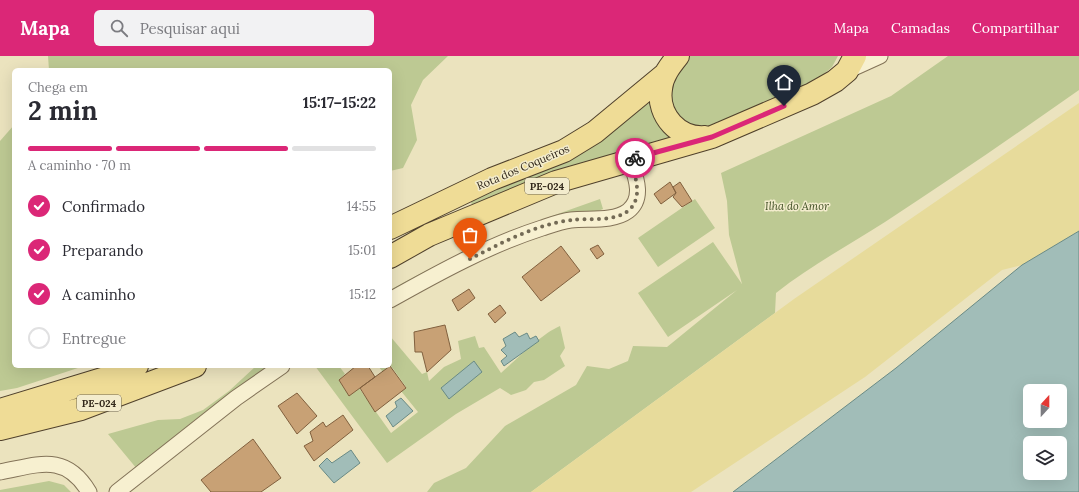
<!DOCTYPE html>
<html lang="pt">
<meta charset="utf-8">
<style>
:root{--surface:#fff;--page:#f2f2f3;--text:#2b2b33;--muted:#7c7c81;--line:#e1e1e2;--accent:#db2777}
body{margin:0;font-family:Lora,serif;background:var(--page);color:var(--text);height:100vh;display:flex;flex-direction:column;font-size:15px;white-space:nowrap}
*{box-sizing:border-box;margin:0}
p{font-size:13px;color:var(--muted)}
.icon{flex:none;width:22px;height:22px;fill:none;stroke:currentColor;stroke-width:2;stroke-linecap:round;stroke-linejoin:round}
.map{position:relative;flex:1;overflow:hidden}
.details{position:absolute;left:12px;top:12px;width:380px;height:300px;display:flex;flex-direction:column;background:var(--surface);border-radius:6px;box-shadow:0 4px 16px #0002}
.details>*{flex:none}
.needle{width:26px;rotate:21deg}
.tools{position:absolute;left:1023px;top:328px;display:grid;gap:8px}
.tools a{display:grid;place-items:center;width:44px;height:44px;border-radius:6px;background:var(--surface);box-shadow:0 4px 16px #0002;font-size:20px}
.pin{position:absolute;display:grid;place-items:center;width:34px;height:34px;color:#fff;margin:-41px -17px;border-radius:50% 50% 50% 0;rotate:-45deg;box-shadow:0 0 4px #0007}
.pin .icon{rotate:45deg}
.courier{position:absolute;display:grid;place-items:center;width:40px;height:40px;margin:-20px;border:3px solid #db2777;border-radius:50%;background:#fff;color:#222;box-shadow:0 1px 5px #0007}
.overview em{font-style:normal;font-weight:700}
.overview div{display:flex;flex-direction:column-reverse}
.overview{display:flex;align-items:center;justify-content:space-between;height:68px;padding:0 16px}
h1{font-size:26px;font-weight:700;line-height:30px}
.bar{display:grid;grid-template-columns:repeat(4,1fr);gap:6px 4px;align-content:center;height:48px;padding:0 16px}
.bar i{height:5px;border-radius:3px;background:var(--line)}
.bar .current{background:var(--accent)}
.bar p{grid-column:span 4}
ol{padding:0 16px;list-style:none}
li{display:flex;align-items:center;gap:12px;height:44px}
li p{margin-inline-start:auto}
li .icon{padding:4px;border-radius:50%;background:var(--accent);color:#fff;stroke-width:4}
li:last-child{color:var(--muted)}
li i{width:22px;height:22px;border:2px solid var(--line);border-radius:50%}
header{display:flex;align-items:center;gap:24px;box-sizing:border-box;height:56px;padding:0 20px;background:var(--accent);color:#fff}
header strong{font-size:19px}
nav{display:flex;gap:22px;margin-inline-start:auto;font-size:14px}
.search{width:280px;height:36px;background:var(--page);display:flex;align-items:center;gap:10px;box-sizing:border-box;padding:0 14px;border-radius:6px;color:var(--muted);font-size:15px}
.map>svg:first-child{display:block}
</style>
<header>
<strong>Mapa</strong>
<div class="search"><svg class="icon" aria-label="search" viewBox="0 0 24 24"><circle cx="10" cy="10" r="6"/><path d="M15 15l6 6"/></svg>Pesquisar aqui</div>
<nav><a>Mapa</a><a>Camadas</a><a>Compartilhar</a></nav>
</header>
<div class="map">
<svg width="1079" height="436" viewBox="0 0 1079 436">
<rect width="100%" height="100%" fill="#ebe3be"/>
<path fill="#bdc993" d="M48,0H448L423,24L411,49L417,84L403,112L390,115V14H49Z
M687,0H838L832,11L818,23L765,49L714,70L700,73L684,66L673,56L669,35Z
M948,0H1079V34C1015,79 951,123 885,166C849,189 810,210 776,237L775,257L531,436H427L434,427L466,412L505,370L576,329L587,310L609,313L628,305L633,290L667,291L737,234L668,281L638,237L713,186L742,228L729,179L727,145L721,117L891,40Z
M653,44L674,85L474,154L469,141L581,97Z
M14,69V310H84L17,332L0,335V85Z
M600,143L603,153L390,239V234C457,196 527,168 600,143Z
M695,143L715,172L658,211L638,182Z
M560,270L565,292L560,300L565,310L544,324L534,326L526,334L511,339L500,332L456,358L387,407L315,310H339L345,318L339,324L349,339L359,332L391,377L418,356L401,335L406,331L391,310L383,316L378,310H390V280L422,318L427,316L429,325L444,311L461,303L458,285L475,280L479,292L484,291L501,317C517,303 541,278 560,270Z
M256,310H277L137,413L108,378L158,364L180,363L203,354L229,335Z
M49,425L64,429L71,436H0V434Z"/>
<path fill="#e7db9b" d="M1079,47V175L1022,209L1002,214L865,321L691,436H531L794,243Z"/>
<path fill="#a1bdb8" stroke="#698a85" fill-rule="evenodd" d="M1079,175V436H733L896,312L1022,209ZM1030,335H1060V365H1030ZM1030,387H1060V417H1030Z
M515,276L519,281L527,277L530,283L536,280L539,285L504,310L501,305L507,300L501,294L506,290L503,283Z
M474,305L482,316L449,343L441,332Z
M401,342L413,355L393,371L386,360L397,351L395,346Z
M351,394L360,407L334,427L319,410L327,402L332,407Z"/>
<path fill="#c8a175" stroke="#81603e" d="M670,126L676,137L661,148L654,138Z
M680,126L692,145L682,151L673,141L676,137L673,131Z
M598,189L604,198L597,203L590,193Z
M561,190L580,215L541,245L522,221Z
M469,233L475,242L458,255L452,244Z
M500,249L506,257L495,267L488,258Z
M445,269L451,294L427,316L422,296H415L414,276Z
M356,310H368L375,321L349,340L339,324Z
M390,310L406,332L375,356L360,332Z
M297,337L317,360L297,378L278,350Z
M343,359L353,374L314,405L304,390L313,385L310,376L323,366L326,371Z
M253,383L281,422L261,436H211L201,424Z"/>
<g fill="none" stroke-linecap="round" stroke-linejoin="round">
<defs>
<path id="minor" d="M847,15L880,0
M390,244C438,217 489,189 542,172C551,169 562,165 571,164C589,162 613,166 628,155C645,142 635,119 630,104
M0,416C38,409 65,396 89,436
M117,436L236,342L282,310"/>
<path id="primary" d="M678,0C670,10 662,20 661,33C657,60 679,83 705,81
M390,172L492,123L564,95L595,76L664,19
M390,201L429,179L556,126L712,81L812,38L835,25L847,15L855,0
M0,354L112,320L137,310
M0,373L81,353L195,310"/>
</defs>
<use href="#minor" stroke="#837358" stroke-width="17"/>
<use href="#primary" stroke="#50412c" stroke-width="24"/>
<use href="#minor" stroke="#f7f0d0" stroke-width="15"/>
<use href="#primary" stroke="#efdc96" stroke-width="22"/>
</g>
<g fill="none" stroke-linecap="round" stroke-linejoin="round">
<path stroke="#736a55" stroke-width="4" stroke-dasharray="0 7.2" d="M470,203C499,188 539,167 572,164C589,162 614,166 628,155C644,142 635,119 630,104L635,102"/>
<path stroke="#db2777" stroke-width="5" d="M635,102L712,81L784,50"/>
</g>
<g text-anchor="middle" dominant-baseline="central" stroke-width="3" stroke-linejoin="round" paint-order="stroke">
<g fill="#f3eccd" stroke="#6d6451" stroke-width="1">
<rect x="525" y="122" width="44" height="16" rx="3"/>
<rect x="77" y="339" width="44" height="16" rx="3"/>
</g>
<g font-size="10" font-weight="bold" fill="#33291c">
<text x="547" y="130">PE-024</text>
<text x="99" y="347">PE-024</text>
</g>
<g font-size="11" fill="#33291c" stroke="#f3eccd">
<text transform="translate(523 111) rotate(-23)">Rota dos Coqueiros</text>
</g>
<g font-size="11" font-style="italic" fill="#3f4e23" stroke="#f3eccd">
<text x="797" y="150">Ilha do Amor</text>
</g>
</g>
</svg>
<div class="tools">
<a><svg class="needle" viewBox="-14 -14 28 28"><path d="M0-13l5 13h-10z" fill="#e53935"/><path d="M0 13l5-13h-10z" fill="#7c7c81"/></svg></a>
<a><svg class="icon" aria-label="layers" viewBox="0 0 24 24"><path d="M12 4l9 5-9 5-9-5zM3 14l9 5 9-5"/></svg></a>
</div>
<div class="pin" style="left:470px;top:203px;background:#ea580c"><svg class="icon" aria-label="bag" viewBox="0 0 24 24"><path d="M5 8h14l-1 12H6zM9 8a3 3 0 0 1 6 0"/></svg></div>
<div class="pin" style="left:784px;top:50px;background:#1f2937"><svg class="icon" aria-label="home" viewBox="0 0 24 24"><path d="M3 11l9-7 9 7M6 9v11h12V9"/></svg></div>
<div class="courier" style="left:635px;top:102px"><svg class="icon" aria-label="bike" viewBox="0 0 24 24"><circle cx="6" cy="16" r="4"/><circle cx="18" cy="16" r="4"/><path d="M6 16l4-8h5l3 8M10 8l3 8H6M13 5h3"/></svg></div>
<section class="details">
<div class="overview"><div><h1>2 min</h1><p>Chega em</p></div><em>15:17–15:22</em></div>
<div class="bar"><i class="current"></i><i class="current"></i><i class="current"></i><i></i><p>A caminho · 70 m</p></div>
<ol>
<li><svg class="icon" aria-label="check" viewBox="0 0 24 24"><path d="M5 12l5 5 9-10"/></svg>Confirmado<p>14:55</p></li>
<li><svg class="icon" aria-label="check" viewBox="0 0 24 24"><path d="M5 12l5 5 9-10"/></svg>Preparando<p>15:01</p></li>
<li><svg class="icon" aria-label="check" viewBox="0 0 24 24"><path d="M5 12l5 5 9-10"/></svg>A caminho<p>15:12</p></li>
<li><i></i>Entregue</li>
</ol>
</section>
</div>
